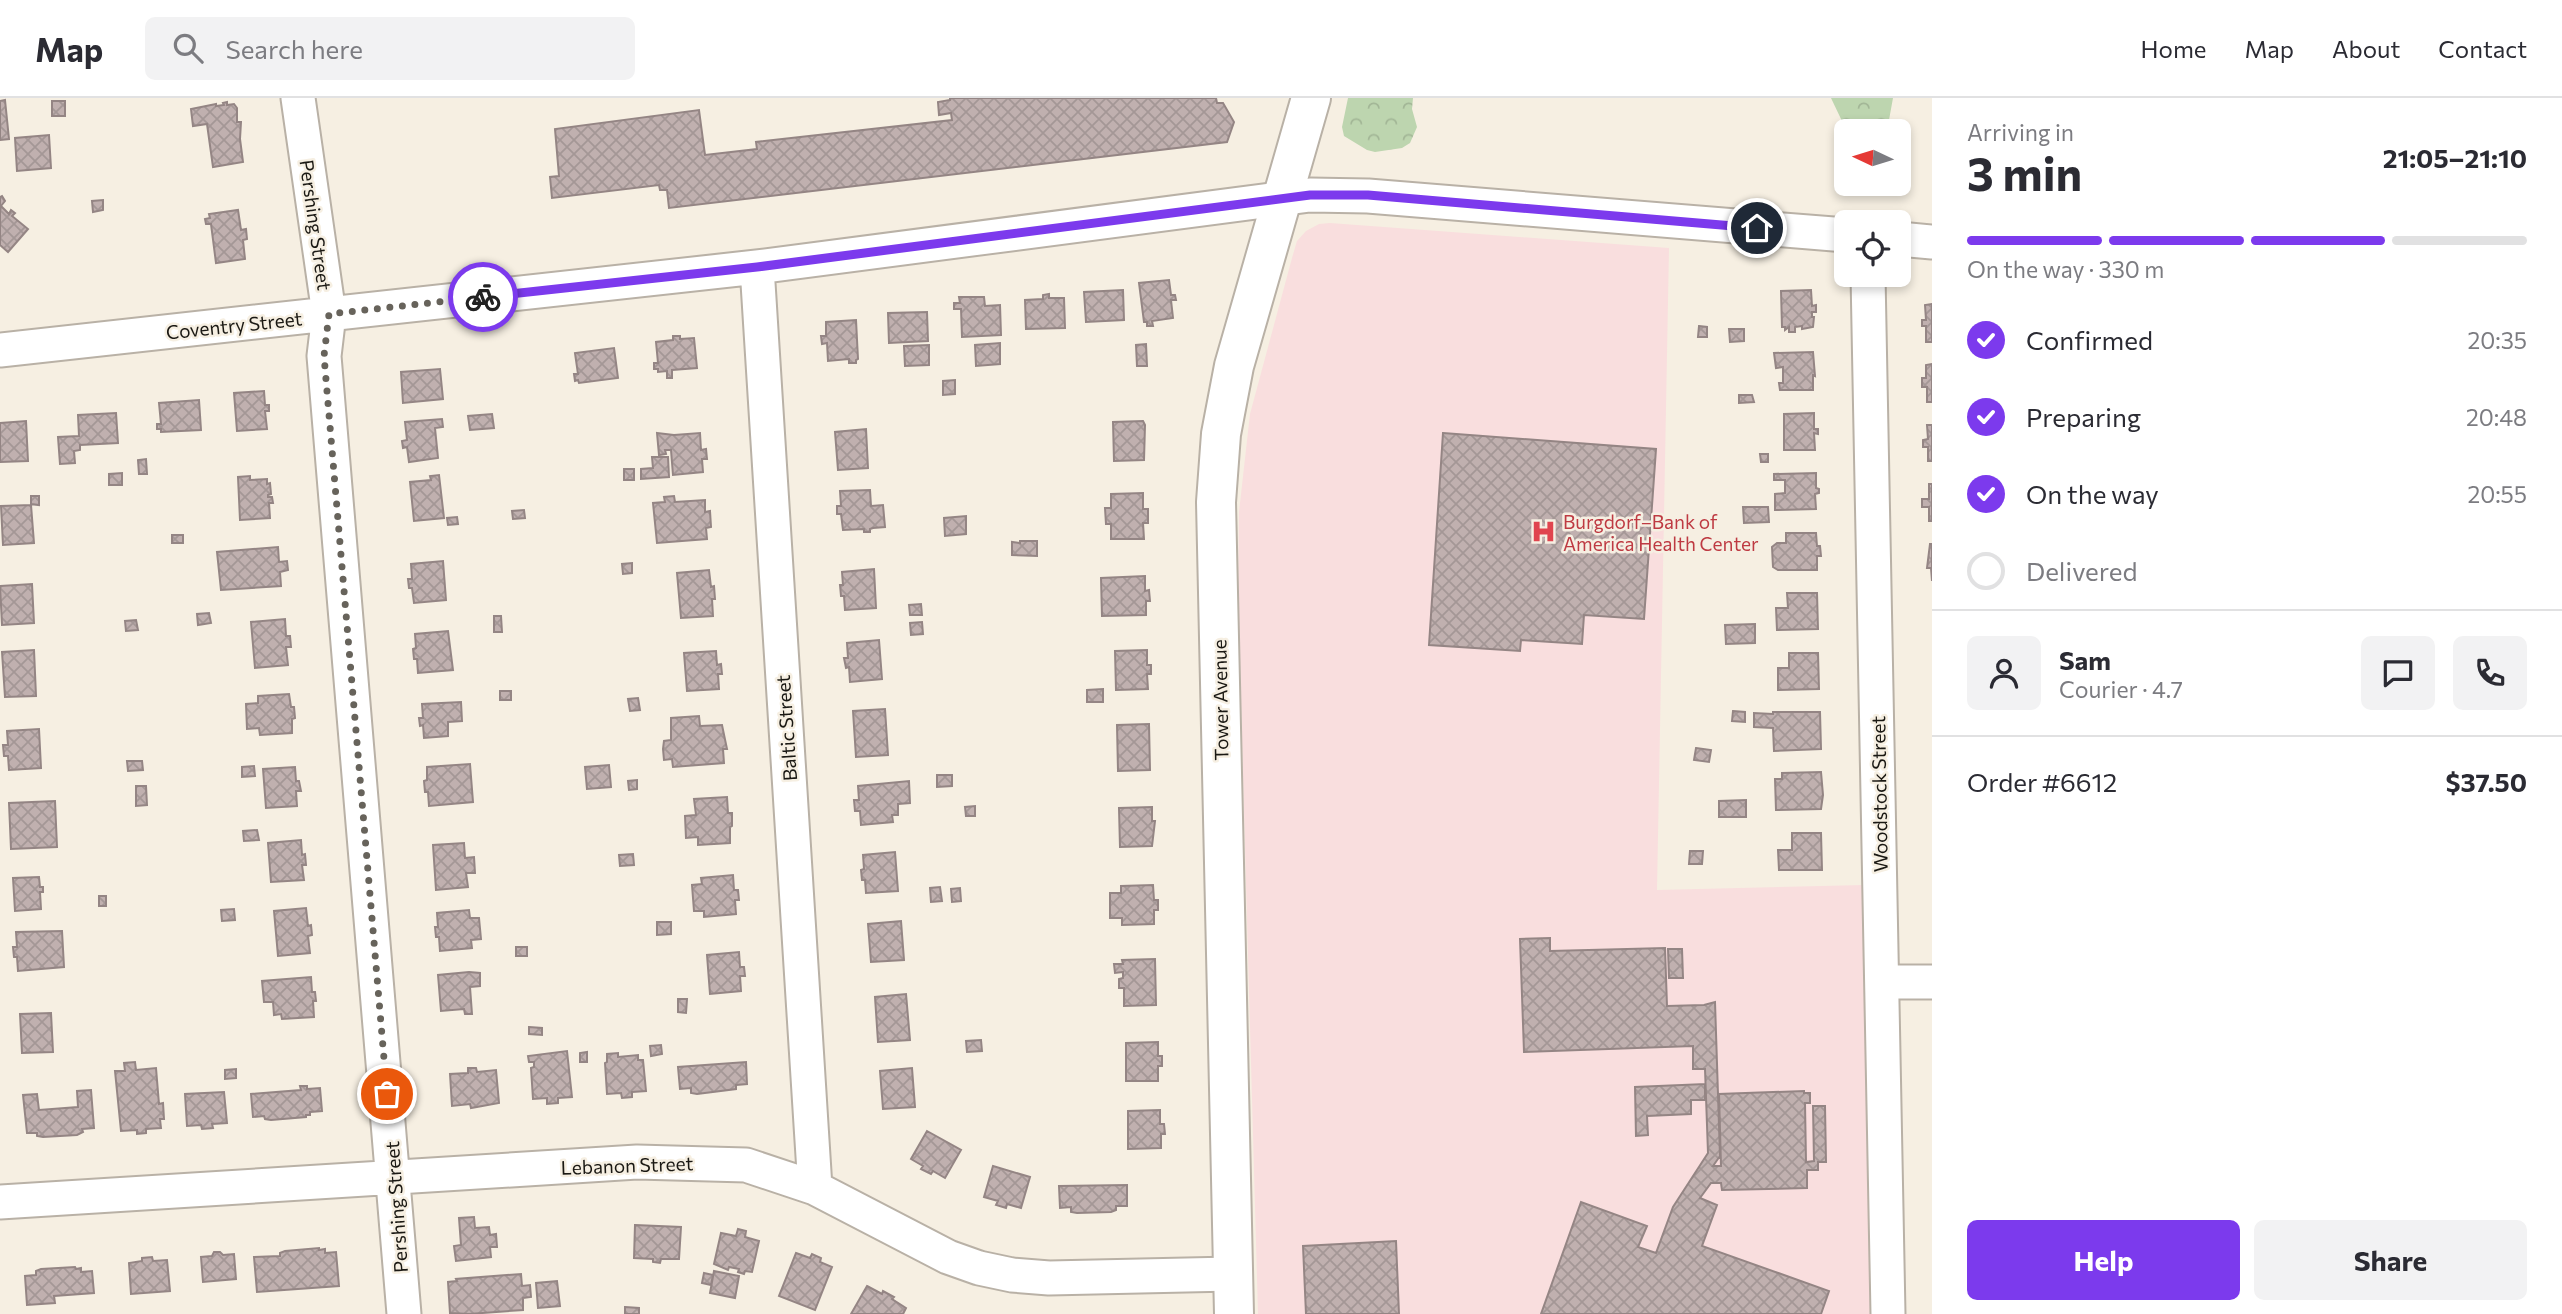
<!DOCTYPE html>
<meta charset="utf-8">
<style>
:root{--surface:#fff;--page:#f2f2f3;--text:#2b2b33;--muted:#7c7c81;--line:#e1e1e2;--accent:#7c3aed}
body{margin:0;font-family:Commissioner,sans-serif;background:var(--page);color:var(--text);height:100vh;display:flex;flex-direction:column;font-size:26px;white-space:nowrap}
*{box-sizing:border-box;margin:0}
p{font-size:23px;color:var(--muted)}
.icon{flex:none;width:38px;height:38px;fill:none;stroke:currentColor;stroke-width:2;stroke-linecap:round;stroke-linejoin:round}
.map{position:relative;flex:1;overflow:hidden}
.panel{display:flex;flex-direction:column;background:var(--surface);width:630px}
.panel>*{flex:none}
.needle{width:46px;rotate:274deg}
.tools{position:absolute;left:1834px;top:21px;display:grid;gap:14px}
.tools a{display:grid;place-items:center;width:77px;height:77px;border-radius:10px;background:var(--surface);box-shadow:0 4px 10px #0003;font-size:35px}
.pin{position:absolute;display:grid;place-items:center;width:60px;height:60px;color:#fff;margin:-30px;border:4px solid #fff;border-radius:50%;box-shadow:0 2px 7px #0007}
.courier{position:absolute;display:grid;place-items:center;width:70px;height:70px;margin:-35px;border:5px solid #7c3aed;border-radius:50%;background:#fff;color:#222;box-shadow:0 2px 9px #0007}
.overview em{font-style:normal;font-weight:700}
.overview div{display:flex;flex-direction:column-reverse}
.overview{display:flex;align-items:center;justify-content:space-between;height:119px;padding:0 35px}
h1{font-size:46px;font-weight:700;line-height:52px}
.bar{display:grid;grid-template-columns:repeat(4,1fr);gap:10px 7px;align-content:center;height:84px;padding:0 35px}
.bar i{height:9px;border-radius:5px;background:var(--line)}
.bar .selected{background:var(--accent)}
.bar p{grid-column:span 4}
.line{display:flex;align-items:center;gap:18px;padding:0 35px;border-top:2px solid var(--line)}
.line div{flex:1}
.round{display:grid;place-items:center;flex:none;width:74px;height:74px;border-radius:10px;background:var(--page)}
ol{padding:0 35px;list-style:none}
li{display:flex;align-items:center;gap:21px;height:77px}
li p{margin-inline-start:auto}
li .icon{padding:7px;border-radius:50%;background:var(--accent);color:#fff;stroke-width:4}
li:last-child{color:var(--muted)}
li i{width:38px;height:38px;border:4px solid var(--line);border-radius:50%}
.button{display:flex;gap:14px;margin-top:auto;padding:14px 35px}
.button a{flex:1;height:80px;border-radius:10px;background:var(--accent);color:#fff;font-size:28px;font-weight:700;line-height:80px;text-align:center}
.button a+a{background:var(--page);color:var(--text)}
header{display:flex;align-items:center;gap:42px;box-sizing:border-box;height:98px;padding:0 35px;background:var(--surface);border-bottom:2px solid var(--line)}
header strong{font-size:33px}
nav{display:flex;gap:38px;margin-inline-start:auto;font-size:24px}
.search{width:490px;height:63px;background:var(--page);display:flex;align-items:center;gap:18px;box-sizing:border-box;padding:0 24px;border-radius:10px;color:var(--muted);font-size:26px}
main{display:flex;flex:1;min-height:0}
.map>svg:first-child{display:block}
</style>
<header>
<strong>Map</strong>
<div class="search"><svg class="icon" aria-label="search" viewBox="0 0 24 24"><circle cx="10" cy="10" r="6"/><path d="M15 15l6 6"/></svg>Search here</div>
<nav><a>Home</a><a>Map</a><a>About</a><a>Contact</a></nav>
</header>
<main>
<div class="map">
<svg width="1932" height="1216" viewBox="0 0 1932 1216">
<defs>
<pattern id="forest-crowns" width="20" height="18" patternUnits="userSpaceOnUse" patternTransform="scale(1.75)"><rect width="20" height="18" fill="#bdd5af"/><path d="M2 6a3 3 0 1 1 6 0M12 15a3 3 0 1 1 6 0" fill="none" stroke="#a2b696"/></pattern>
<pattern id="building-cross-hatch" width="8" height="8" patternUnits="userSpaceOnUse" patternTransform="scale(1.75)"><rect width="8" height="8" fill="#c0b0af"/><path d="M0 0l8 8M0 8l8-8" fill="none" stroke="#a49796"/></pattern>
</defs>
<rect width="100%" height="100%" fill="#f6efe2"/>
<path fill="#f9dede" d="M1330,125L1669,150L1657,792L1864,787L1871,1216H1258L1238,499L1239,414L1250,316L1292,160L1297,143L1306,133L1319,126Z"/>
<path fill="url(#forest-crowns)" d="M1348,0H1413L1412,11L1417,29L1410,45L1402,50L1375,54L1367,52L1344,38L1342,29Z
M1831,0H1893L1887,33H1846V62L1840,58L1841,21Z"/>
<path fill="url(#building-cross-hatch)" stroke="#948584" stroke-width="2" d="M950,0H1216L1217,5H1223L1234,24L1227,44L669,110L667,92H660L659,87L552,100L550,79L559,78L555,31L699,12L705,57L757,51L756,44L952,22L951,15L939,17L938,4L950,2Z
M5,2L9,41L0,42V3Z
M52,3H65V18H52Z
M227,4V7L234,6L237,10V24H241L240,41L243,64L213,69L207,26L193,28L191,11L216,6V8L224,7L223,5Z
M49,37L51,70L17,73L15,40Z
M2,98L5,103L1,108L9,116L11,112L15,115L12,118L28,131L8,154L0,147V99Z
M103,102V112L93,114L92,103Z
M238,112L241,132L246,131L247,141L243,142L245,161L216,165L211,126H206L205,121L210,120L209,116Z
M1169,182L1171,197H1175L1176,202H1171L1173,220L1152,223L1153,228H1147V224H1144L1139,185Z
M1123,192L1124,222L1086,224L1084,194Z
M1811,192L1812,208L1816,207V214H1812V219H1814L1813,229L1802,231V228L1795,229V234H1789V229L1785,232V229H1782L1781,193Z
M1049,196V200H1064L1065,230L1026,231L1025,202L1043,201V197Z
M959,199H984L985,208L1000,207L1001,237L962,239L961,211H954V205H960Z
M1932,206V244H1926V228H1922V222H1926L1925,207Z
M927,214L928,243L889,245L888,215Z
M856,222L858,261L856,262V265H849V261L828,263L827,245L822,246L821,238H826V224Z
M1699,228L1707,229V239H1698Z
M1729,231H1744V243L1730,244Z
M673,238H680V241L694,240L697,270L672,272V280H667V273L658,274V271H654V265H658L656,244L673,242Z
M1000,245V266L976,268L975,247Z
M1146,246L1147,268H1137L1136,247Z
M929,247V267L905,268L904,248Z
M614,250L618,280L579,285L578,282L575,283L574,276H578L575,255Z
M1813,254L1815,278L1813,277V292H1780L1779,285H1783V269L1776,270L1774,255Z
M1932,266V304H1927V289H1922V280H1926V267Z
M440,271L443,301L403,305L401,274Z
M955,282V296L943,297V283Z
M264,293L265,307H269V313H265L267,331L237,333L234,295Z
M1739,297H1752L1754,304L1739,305Z
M199,302L201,332L161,334V331H157V326H161L159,305Z
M116,315L118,345L80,347V352L74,353L75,365L60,366L58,339L79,338L78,317Z
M1814,315V331H1818V336L1814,335L1815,352H1784V316Z
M492,316L494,330L470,332L468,318Z
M442,321L443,329L435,330L438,360L409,364L407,349L403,350L402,343L407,342L405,324Z
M26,323L28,363L0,364V325Z
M1143,323L1145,327L1144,362L1114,363L1113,324Z
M1927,327H1932V363H1928V349H1923V342L1928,341Z
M866,331L868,370L838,372L835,334Z
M657,335L674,337L700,335L701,352L706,351L707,361H702L703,374L673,377L671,352H665L666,356L659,357Z
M1443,335L1656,351L1644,521L1584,517L1582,546L1521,542L1520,553L1429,547Z
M1760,356H1768V364H1761Z
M652,359H668L669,379L641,381V371L653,370Z
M146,361L147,376H139L138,362Z
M624,371H634V382H624Z
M122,375V387H109V376Z
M1816,375V390L1819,391V395L1815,396L1816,411L1775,412V396L1785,395V382H1774V376Z
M439,377L444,420L414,423L410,384L431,382L430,378Z
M250,378V382L267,381V386L270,385L271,396L268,397V399H272L273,405H269L270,420L240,422L238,379Z
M1929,386H1932V423H1929V409H1922V401H1929Z
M870,392L871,408L883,407L885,429L873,430L870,431V434H864V431L843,432L841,416H837V408H841L840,393Z
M1143,395V411H1148V425H1143L1144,441H1111V426H1106L1105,410H1111V396Z
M31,398H39V407L31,406Z
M674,398L675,404L705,402V414L710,413L711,429L706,430L707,441L657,445L653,405L665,404L664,399Z
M31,407L34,445L3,447L1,408Z
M1743,409H1768L1769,424L1744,425Z
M524,412L525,420L513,421L512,413Z
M966,418V436L945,438L944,420Z
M457,419L458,426L448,427L447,420Z
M1786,435H1816L1817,448H1820L1821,458H1817V472H1778L1773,469L1772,449L1777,445H1786Z
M172,437H183V445H172Z
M1020,443H1037V458L1012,457V444L1020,445Z
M1930,446H1932V483L1931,470H1927Z
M278,449L279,464L287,463L288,472L280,474L281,488L221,492L217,454Z
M443,463L446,502L414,505L412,490H409L408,481H412L411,466Z
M632,465V475L623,476L622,466Z
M874,471L876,510L845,512L844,498H841L840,487H843L842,474Z
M709,472L711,489L714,488L715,501H712L713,518L681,520L677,475Z
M1145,478V493L1149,492L1150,503H1146V517L1102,518L1101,480Z
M32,486L34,525L2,527L0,488Z
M1787,495H1817L1818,531L1777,532L1776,510H1788Z
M921,506L922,517H910L909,507Z
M209,515L211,525L198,527L197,516Z
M494,518H501L502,534H494Z
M285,521L286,538H290L291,549H286L288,567L255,570L251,524Z
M136,522L138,532L126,533L125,523Z
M922,524L923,536L911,537L910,525Z
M1755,526V545L1726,546L1725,527Z
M448,533L453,572L418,575L417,561H414L413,551L416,550L415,536Z
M879,542L882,581L850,584L849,569L846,570L844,560H848L847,545Z
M34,552L36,598L5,599L2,554Z
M1147,552V567H1151V576H1147L1148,591L1116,592L1115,553Z
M716,553L717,567L721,566L722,576H718L719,591L687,593L684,555Z
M1789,555H1818L1819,591L1778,592V570H1789Z
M1103,591V604H1087V592Z
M500,593H511V602H500Z
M289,596L291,609H294L295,620L292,621V635L260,637L259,630L247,631L246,606L258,605V598Z
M638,600L640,612L630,613L628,601Z
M461,604L462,623L448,624V638L424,640L423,627L420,628L419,620H423L422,606Z
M885,611L888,657L856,659L853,613Z
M1733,613L1745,614V624L1732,623Z
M1773,614H1820L1821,651L1774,653L1773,630L1754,629V615L1773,616Z
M699,618L700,628L722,627L727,651H723L724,665L673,669L672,661L664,662L663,651L664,643L671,642V620Z
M1149,626L1150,672L1118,673L1117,627Z
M39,631L41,670L9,672L8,658H4L3,647H8L7,633Z
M1696,650L1711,652L1709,664L1694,662Z
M127,663H142L143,672L128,673Z
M470,666L473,704L429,708L428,694H425L424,683L427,682V669Z
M609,667L611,689L587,691L585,669Z
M254,668L255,678L242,679V669Z
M295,669L296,683H299L301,693H296L297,708L266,710L263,671Z
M1821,674L1823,697L1821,711L1776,712L1775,681H1782V675Z
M937,677H952V688L937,689Z
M637,682V691L629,692L628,683Z
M909,683L910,705L898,706V717H892L893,724L861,727L860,713H855L854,702H859L858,688Z
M136,688H146L147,707L136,708Z
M727,699L728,715H732V728L730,729V745L698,747V739L686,740L685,718L696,717L694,701Z
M1746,702V719H1719V703Z
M55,703L57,749L11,751L9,705Z
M975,708V718H966L965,709Z
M1152,709V723H1155L1152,748L1120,749L1119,710Z
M257,732L259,742L244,743L243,733Z
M1792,735H1821L1822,772H1779L1778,752H1792Z
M301,742L302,757L305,756L306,767H302L304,782L271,784L268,745Z
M464,745L465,760L474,759L475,775H466L468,789L436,792L433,747Z
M1690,753H1703L1702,766H1689Z
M895,754L898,793L866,795L865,782H862L861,772L864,771L863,757Z
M633,756L634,767L620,768L619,757Z
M733,777L734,792H738L739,802H735L736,816L704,819V813H694L692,787L702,786L701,780Z
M39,779L40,789H43V794H40L41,811L15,813L13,780Z
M1153,787L1154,802H1158V812H1154V826L1122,827V820H1110V795H1121V788Z
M940,789L942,803L931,804L930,790Z
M960,790L961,803L952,804L951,791Z
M99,798H106V808H99Z
M306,810L308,828L311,827L312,837L308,838L310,855L278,858L274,813Z
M234,811L235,822L222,823L221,812Z
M469,812L470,820H479L481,841L471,842L472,850L440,853L439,839H436L435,829H438L437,815Z
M901,823L904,862L871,864L868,826Z
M657,824H671V836L657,837Z
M62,833L64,869L18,873L17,859H14L13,849H17L16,834Z
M1550,840V853L1665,850L1667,908L1704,907L1715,904L1720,1058L1713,1068H1721L1719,996L1804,993V995H1810V1005H1805L1806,1064L1814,1063L1813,1008H1825L1826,1064H1818V1072H1807V1090L1722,1092L1721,1085H1711L1700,1100L1717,1107L1702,1148L1829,1193L1821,1216H1541L1581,1104L1647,1128L1638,1149L1656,1155L1673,1109L1708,1055L1705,971H1693V948L1524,954L1520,841Z
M516,849H527V858H516Z
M1668,851H1682L1683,880H1669Z
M739,854L740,869H744L745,878H740L741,893L710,896L707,857Z
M1155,861L1156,907L1124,908V890H1119V881L1123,880V874L1115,875L1114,866H1123L1122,862Z
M469,874L480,875V888L470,889L472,916H465L464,911L441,913L438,877Z
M311,879L312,894H315L316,903H313L314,919L282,921L281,916L274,917L273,904H264L262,883Z
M906,896L910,942L878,944L875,899Z
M678,901H687L686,915L678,914Z
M51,915L53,954L22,955L20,916Z
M529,929L542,930V937L529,936Z
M981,942L982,953L967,954L966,943Z
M1158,944V958H1162V968H1158V983H1126V945Z
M661,947L662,956L651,958L650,948Z
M567,953L572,999L558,1000V1005L547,1006V1000L533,1001L531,970L534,969V964H529L528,958Z
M587,954V964H580V955Z
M618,955V959L638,957V962H643L646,993L632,994V999L622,1000L621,995L607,996L605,965L607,964V956Z
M135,964L136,972L156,970L159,1006L163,1005L164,1021H160L161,1030L146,1031V1035L137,1036V1032L121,1033L115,973H125L124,965Z
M746,964L747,986L736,987V991L697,996L691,995V990L680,991L678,969Z
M468,970H476L477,974L496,972L499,1005L471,1010L470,1006L452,1008L450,976L468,975Z
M912,970L915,1009L883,1011L880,973Z
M236,971V980L225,981V972Z
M1705,986V1002H1691V1016L1647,1018L1648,1037L1636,1038L1635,989Z
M300,988H307V991L320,990L322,1013L310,1014V1017H306V1019L271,1022L265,1021L264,1018L253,1019L251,996L301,992Z
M91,992L94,1030L82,1031L83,1034L77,1037L43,1039L37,1038V1035H27L23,997L37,996L39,1012L78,1009L77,993Z
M224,994L227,1025L212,1026L213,1030L202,1031L201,1027L187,1028L185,996Z
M1160,1012V1026H1164L1165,1036H1161V1050L1128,1051V1013Z
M927,1033L961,1052L945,1080L933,1073L931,1076L921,1071L923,1068L911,1061Z
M993,1068L1030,1079L1021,1110L1007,1106L1006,1110L996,1107L998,1103L984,1099Z
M1127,1087V1108H1116V1112L1111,1114L1077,1115L1071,1114V1109L1060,1110L1059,1088Z
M474,1119L475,1130L489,1129L490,1137L496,1136L497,1149H490L491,1159L456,1163L454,1148L461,1147L459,1120Z
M635,1127L681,1129L679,1161H661L660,1165L653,1164V1161L634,1160Z
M738,1131L746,1133L745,1139L759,1143L752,1174L745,1173L744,1176L738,1174L739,1171L729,1169L728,1172L714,1166L721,1135L736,1138Z
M1396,1143L1399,1216H1306L1303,1148Z
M319,1150V1152L325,1151V1155L336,1154L339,1188L257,1194L254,1159L280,1158V1155L285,1153Z
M214,1154H220L223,1157L234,1156L236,1181L203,1184L201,1159L212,1158Z
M796,1155L810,1160L812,1156L821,1160L820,1164L832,1169L815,1212L779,1198Z
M152,1159L153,1163L167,1162L170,1193L131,1196L129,1165L142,1163V1160Z
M75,1169L76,1171L81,1170V1174L92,1173L94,1195L54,1198L55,1205L27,1207L25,1178L36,1177V1173L41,1171Z
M714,1173L739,1178L735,1200L710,1195Z
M704,1175L713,1177L711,1187L702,1185Z
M521,1176L522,1188L530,1187L531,1199L523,1200V1212L469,1216L450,1215L448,1184L457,1183L456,1181Z
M557,1183L560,1208L538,1210L536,1185Z
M867,1188L882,1196L883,1193L894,1199L892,1201L906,1210L903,1216H851Z
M625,1209L639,1210V1216H625Z"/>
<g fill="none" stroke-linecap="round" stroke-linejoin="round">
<defs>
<path id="minor" d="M298,0L329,216L324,258L404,1216
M1899,141L1932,144
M757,169L815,1090
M1868,177L1888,1216
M0,252L757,169L1310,97L1368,98L1846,137
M1883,884H1932
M0,1104L637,1064L746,1067L815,1090L948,1159L979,1170L1012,1177L1049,1180L1232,1176"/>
<path id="major" d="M1234,1216L1216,404L1221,336L1234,268L1311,0"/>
</defs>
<use href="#minor" stroke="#b9b1a6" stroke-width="37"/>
<use href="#major" stroke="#b9b1a6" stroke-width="42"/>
<use href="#minor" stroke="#fff" stroke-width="33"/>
<use href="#major" stroke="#fff" stroke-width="38"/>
</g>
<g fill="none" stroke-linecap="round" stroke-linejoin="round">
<path stroke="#67635b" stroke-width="7" stroke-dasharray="0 12.6" d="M387,996L324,258L329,216L483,199"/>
<path stroke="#7c3aed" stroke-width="9" d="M483,199L757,169L1310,97H1368L1757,130"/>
</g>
<defs>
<symbol id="hospital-bare" viewBox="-9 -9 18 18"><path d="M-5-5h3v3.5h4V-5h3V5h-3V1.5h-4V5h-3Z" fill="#e0444e" stroke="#f6efe2" stroke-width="2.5" paint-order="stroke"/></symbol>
</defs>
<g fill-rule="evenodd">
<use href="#hospital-bare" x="1526" y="416" width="35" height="35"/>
</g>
<g text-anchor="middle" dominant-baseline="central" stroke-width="5" stroke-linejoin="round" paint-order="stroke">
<g font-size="19" fill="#1a1813" stroke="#f6efe2">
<text transform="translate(316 127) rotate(82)">Pershing Street</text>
<text transform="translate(234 227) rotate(-6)">Coventry Street</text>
<text transform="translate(1220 602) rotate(-91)">Tower Avenue</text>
<text transform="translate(786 630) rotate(-94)">Baltic Street</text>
<text transform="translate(1879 696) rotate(-91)">Woodstock Street</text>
<text transform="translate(627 1067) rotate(-2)">Lebanon Street</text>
<text transform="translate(396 1109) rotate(-94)">Pershing Street</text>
</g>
<g font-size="19" fill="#be3a42" stroke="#f6efe2" text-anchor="start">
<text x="1563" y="423">Burgdorf–Bank of<tspan x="1563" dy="22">America Health Center</tspan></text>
</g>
</g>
</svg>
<div class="tools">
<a><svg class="needle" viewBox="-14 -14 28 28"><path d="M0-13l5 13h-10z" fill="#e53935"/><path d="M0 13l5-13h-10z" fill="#7c7c81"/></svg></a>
<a><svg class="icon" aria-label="locate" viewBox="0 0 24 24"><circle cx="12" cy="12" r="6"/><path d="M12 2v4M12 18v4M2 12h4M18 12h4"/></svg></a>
</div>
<div class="pin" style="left:387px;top:996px;background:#ea580c"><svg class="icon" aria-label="bag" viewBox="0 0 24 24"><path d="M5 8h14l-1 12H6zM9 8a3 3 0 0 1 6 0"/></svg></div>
<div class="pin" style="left:1757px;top:130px;background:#1f2937"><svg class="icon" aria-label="home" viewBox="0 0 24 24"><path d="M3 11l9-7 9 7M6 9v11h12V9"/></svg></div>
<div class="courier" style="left:483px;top:199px"><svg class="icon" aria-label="bike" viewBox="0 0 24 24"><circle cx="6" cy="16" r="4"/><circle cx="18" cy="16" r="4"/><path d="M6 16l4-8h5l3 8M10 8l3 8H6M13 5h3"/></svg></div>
</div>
<section class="panel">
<div class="overview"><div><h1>3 min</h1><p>Arriving in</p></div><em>21:05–21:10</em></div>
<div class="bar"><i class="selected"></i><i class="selected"></i><i class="selected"></i><i></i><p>On the way · 330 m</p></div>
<ol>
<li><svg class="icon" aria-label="check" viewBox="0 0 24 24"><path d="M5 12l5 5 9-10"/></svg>Confirmed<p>20:35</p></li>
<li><svg class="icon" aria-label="check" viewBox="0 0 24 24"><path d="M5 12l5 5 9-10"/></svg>Preparing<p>20:48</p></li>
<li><svg class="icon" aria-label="check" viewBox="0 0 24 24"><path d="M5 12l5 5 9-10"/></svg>On the way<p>20:55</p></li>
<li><i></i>Delivered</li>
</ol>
<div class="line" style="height:126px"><a class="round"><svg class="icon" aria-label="person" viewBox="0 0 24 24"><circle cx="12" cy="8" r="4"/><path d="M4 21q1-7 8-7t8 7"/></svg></a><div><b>Sam</b><p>Courier · 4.7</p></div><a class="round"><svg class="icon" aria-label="chat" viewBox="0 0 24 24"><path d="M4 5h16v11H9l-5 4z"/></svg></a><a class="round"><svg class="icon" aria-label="phone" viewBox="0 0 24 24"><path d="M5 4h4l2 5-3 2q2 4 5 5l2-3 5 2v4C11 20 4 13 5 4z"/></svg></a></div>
<div class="line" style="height:91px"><div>Order #6612</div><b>$37.50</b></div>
<div class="button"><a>Help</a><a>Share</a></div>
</section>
</main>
